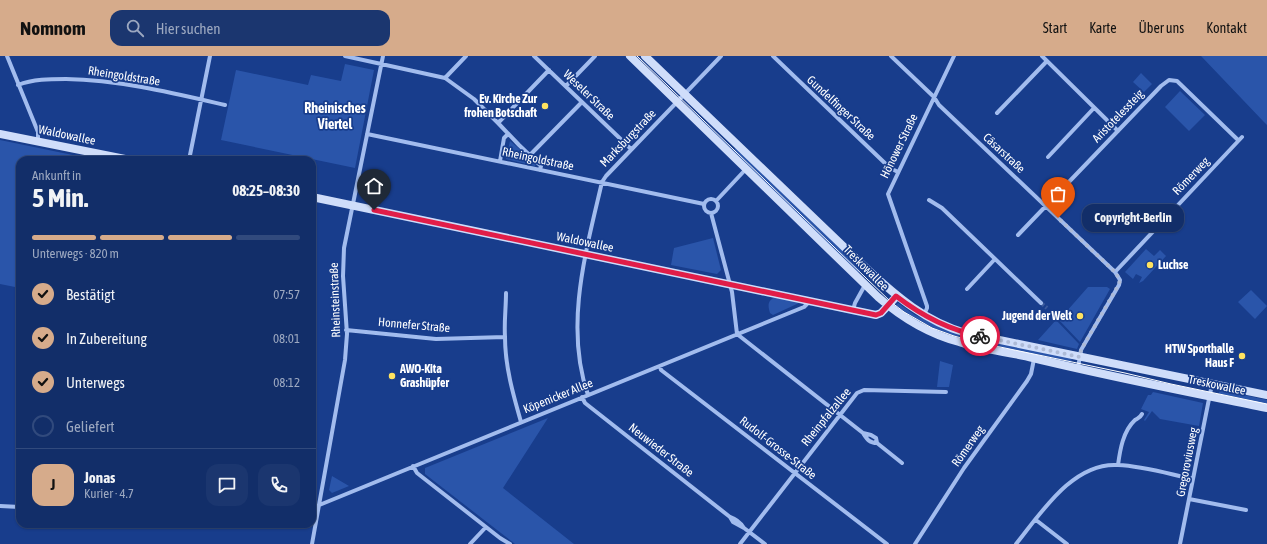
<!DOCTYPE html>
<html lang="de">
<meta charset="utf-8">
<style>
:root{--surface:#122e69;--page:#1b366f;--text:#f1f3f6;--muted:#9ca8c0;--line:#314a7d;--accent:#d6ab8b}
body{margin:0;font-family:"Asap Condensed",sans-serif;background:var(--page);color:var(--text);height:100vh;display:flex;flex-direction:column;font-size:15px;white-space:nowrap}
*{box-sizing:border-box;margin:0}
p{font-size:13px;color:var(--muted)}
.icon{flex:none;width:22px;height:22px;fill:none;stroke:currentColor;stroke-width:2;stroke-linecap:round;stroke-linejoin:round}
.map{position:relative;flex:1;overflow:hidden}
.sheet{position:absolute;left:16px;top:100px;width:300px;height:372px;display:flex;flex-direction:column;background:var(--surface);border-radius:12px;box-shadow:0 1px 3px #0004,0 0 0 1px var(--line)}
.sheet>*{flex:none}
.pin{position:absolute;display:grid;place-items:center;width:34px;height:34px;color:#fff;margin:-41px -17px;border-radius:50% 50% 50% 0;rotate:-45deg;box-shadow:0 0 4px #0007}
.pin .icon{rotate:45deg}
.courier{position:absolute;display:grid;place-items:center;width:40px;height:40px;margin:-20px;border:3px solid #e11d48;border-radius:50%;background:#fff;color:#222;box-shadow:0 1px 5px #0007}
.bubble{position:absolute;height:28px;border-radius:12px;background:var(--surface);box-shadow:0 1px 3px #0004,0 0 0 1px var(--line);font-size:13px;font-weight:700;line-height:28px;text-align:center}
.head em{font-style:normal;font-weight:700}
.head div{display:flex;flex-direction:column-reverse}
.head{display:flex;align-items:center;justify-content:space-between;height:68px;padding:0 16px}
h1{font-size:26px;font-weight:700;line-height:30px}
.bar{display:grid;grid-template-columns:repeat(4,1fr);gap:6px 4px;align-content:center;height:48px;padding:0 16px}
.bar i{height:5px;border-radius:3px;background:var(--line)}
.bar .on{background:var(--accent)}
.bar p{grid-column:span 4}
.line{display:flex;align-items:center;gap:10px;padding:0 16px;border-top:1px solid var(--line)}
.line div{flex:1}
.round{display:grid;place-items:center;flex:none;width:42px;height:42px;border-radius:12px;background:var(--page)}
ol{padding:0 16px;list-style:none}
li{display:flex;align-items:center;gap:12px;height:44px}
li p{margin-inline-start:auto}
li .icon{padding:4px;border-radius:50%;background:var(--accent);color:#111;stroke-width:4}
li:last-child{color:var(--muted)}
li i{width:22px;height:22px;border:2px solid var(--line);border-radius:50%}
header{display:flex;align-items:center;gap:24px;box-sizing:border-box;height:56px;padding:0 20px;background:var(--accent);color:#111}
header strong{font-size:19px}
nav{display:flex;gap:22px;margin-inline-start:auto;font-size:14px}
.search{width:280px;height:36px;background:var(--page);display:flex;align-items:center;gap:10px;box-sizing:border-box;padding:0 14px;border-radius:12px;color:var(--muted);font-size:15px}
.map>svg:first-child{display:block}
</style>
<header>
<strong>Nomnom</strong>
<div class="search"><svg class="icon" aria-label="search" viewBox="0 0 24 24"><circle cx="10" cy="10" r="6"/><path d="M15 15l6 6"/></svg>Hier suchen</div>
<nav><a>Start</a><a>Karte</a><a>Über uns</a><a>Kontakt</a></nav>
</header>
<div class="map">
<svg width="1267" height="488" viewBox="0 0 1267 488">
<rect width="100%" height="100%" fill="#183d8c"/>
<path fill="#2a55aa" d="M1201,0H1267V69L1263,65Z
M345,8L374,14L355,112L221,84L236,14L308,29L311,19L341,25Z
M1141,17L1152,28L1144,36L1133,26Z
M1180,35L1205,59L1189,75L1165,51Z
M690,52L734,94L736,92L862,213L858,217L689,53Z
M0,84L97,104H20V232L0,228Z
M510,85L536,107L535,110L506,103Z
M713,182L721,214L717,218L671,209L674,192Z
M1146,193L1154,200L1160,194L1166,200L1143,225L1139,227L1142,221L1136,218L1133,223L1125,216Z
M1088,231H1107L1110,233L1080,286L1059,264Z
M1251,234L1267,250L1255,263L1238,246Z
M775,241L799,247L773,259L770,257C768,250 767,245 775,241Z
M898,247L915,259L944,272L1072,302L1071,307L954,282L918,266L895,250Z
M1056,264L1079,288L1077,293L1038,284Z
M940,305L953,309L949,331H937Z
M1220,334L1267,344V349L1218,339Z
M1153,336L1203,347L1199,370L1160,363L1152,355L1145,365L1144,364L1149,356L1141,353L1148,339H1151Z
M548,362L503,432L574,488H515L425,418V412Z
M332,420L349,430L332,437L329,434Z"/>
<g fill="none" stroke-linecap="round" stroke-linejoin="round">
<path stroke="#3b5a9d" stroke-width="4" stroke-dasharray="4 2" stroke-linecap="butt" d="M1041,247L1047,252"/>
<path stroke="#a2bcee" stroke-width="4" d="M7,0L38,76V85
M345,0L445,22L474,43L498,67L519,89L541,110L540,114
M534,0L631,93
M773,0L890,112L898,116
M891,0L934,41L939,49L1115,216L1120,224L1119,229L1081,294L1078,312
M1042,0L1118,75
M445,22L466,0
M18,29C33,23 50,23 66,23C120,24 173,37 225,49
M566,30L595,0
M997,57L1047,5
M498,67L549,14
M367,78L704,148
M530,99L582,46
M1048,101L1094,52
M189,104L210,0
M500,105L504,82L508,78
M704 150a7 7 0 1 1 14 0a7 7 0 1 1-14 0Z
M929,144L942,152L1041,247
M716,145L746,113
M711,157L732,236L737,278
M1018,179L1161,30L1169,24L1177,25L1238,84
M1115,216L1242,81
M967,233L995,203
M506,237C506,252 504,266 505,281C505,310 513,338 521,366
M853,254L855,247L865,229
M924,259L927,252V250L888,138L954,0
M346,274L436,283L505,281
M737,278L863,377C867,383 869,387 877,387L902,407
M660,310L661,314L887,488
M588,339C564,270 586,195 602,126L606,120L721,0
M582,341L585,347L730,461L733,466L744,472L765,488
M863,377L871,379L876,382L877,387
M1118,409C1120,394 1123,375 1135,364C1138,362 1140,362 1142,358
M413,410L417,417L500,482L510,488
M1189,443L1246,454
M0,450L20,451
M312,452L804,251L807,248L808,244
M730,461C736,463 740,466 744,472
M1036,464L1067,488
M312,488L345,304L347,278L343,220L344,192L383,0
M470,488L486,471
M740,488L857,337L864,334L946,336
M915,488L964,412L1027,325L1031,318L1034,303
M1016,488C1041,457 1073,406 1118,409C1143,410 1169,418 1193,423
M1180,488L1212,328"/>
<path stroke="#cfddfa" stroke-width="8" d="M630,0L878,241C901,261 929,278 959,286C983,294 1009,296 1033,302C1111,321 1189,336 1267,352
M645,0L867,213C896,240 926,266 966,277L1267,339
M0,78L130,104
M312,141L876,259L881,257L897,240"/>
<path stroke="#fff" stroke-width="1" d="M637,0L866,222L891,246L904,256L932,272L954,280L976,286L1125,317L1171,328L1267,348"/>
</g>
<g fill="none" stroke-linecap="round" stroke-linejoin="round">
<path stroke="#aebbd7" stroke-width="4" stroke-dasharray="0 7.2" d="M980,280L1080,301L1081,294L1119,228L1120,224L1115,216L1058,162"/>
<path stroke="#e11d48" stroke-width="5" d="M374,154L876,259L881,257L896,240C922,260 949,274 980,280"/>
</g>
<g fill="#ffe360" stroke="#183d8c" stroke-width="1.5">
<circle cx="545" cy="50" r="4"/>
<circle cx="1150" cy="209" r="4"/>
<circle cx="1080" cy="260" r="4"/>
<circle cx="1242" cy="300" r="4"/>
<circle cx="392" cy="320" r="4"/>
</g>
<g text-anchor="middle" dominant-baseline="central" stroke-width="3.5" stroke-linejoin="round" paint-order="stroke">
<g font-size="12" fill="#fff" stroke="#183d8c">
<text transform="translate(124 20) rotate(9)">Rheingoldstraße</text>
<text transform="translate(589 39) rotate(44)">Weseler Straße</text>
<text transform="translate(841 52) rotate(43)">Gundelfinger Straße</text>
<text transform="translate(1118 60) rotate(-46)">Aristotelessteig</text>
<text transform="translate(67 79) rotate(12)">Waldowallee</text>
<text transform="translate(628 82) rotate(-46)">Marksburgstraße</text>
<text transform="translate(899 90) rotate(-64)">Hönower Straße</text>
<text transform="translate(1004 97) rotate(43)">Cäsarstraße</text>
<text transform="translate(538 103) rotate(12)">Rheingoldstraße</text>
<text transform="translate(1191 120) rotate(-46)">Römerweg</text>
<text transform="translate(585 186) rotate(12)">Waldowallee</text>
<text transform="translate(866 212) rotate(45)">Treskowallee</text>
<text transform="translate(335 244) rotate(-92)">Rheinsteinstraße</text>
<text transform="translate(414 269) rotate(5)">Honnefer Straße</text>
<text transform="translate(1217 329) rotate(12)">Treskowallee</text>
<text transform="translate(558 340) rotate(-22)">Köpenicker Allee</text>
<text transform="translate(826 361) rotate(-51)">Rheinpfalzallee</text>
<text transform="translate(968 390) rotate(-55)">Römerweg</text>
<text transform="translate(778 392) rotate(38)">Rudolf-Grosse-Straße</text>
<text transform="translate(661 394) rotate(38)">Neuwieder Straße</text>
<text transform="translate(1187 406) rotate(-79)">Gregoroviusweg</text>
</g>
<g font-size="12" font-weight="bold" fill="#fff" stroke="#183d8c" text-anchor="end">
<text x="537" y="43">Ev. Kirche Zur<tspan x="537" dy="14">frohen Botschaft</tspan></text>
<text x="1158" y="209" text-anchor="start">Luchse</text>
<text x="1072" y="260">Jugend der Welt</text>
<text x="1234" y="293">HTW Sporthalle<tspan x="1234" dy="14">Haus F</tspan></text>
<text x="400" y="313" text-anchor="start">AWO-Kita<tspan x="400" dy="14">Grashüpfer</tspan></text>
</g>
<g font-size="14" font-weight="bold" fill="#fff" stroke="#183d8c">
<text x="335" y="52">Rheinisches<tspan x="335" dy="16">Viertel</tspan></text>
</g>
</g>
</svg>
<div class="pin" style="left:1058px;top:162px;background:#ea580c"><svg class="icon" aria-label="bag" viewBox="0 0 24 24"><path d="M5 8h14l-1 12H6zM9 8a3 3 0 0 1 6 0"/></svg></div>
<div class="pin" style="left:374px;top:154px;background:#1f2937"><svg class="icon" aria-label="home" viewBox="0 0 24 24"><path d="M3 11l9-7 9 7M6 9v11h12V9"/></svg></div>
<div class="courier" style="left:980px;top:280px"><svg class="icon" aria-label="bike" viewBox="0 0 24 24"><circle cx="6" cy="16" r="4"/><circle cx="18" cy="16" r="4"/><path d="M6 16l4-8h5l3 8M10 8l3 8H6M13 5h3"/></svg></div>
<div class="bubble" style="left:1082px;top:148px;width:102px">Copyright-Berlin</div>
<section class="sheet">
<div class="head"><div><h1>5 Min.</h1><p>Ankunft in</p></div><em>08:25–08:30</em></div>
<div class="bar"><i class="on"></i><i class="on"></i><i class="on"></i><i></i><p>Unterwegs · 820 m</p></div>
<ol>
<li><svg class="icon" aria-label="check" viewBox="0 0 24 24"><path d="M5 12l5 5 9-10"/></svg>Bestätigt<p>07:57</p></li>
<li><svg class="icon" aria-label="check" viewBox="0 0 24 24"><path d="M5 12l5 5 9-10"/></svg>In Zubereitung<p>08:01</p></li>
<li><svg class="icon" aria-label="check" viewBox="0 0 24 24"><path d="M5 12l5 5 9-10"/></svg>Unterwegs<p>08:12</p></li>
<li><i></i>Geliefert</li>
</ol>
<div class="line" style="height:72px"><b class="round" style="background:var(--accent);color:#111">J</b><div><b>Jonas</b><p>Kurier · 4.7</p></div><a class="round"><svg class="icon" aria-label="chat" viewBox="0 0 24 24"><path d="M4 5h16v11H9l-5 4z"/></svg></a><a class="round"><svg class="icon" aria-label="phone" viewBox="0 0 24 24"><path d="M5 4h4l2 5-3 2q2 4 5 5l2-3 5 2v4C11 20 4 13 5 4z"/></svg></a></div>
</section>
</div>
